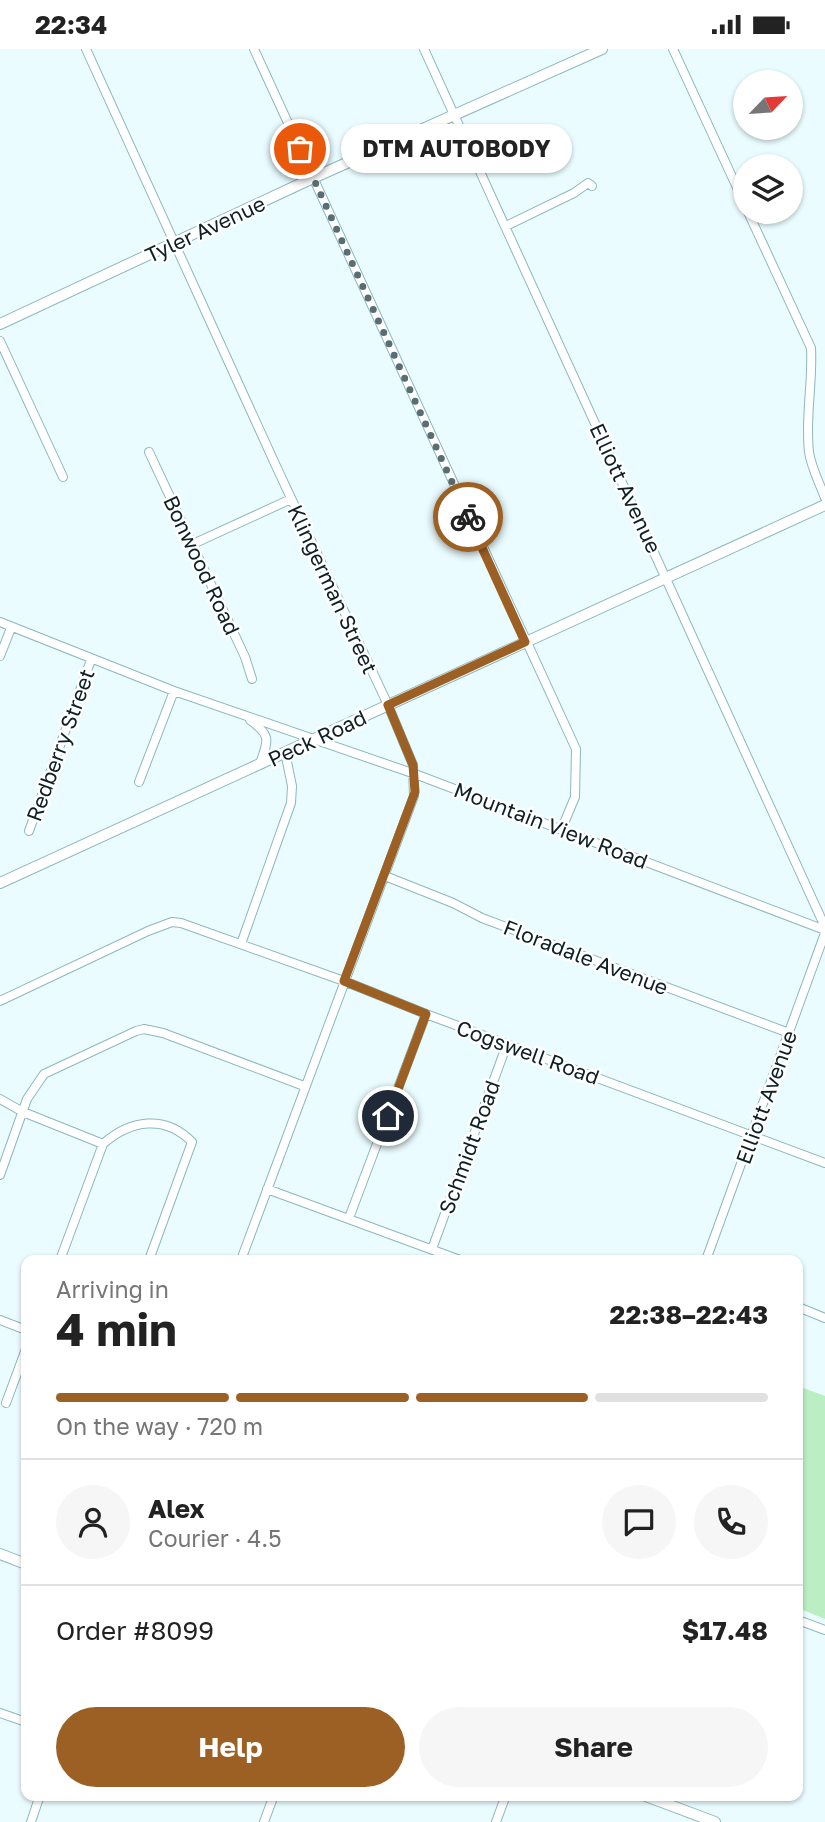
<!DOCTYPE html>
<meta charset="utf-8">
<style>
:root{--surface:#fff;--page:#f6f6f6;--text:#222;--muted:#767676;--line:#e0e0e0;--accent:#9d6024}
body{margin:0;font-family:"Golos Text",sans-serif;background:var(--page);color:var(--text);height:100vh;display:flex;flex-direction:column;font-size:26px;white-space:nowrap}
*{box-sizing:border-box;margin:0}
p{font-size:23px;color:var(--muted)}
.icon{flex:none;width:38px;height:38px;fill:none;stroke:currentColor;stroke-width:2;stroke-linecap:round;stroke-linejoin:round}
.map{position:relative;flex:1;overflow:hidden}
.drawer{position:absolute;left:21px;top:1206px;width:782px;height:546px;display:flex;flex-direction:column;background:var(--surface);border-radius:14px;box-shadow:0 2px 5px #0004}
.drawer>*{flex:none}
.needle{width:46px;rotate:65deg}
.tools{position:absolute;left:733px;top:21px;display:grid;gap:14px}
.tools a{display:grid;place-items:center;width:70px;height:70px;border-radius:50%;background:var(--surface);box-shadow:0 2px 5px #0004;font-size:35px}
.pin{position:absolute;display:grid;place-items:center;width:60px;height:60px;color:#fff;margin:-30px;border:4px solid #fff;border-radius:50%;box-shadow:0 2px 7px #0007}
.courier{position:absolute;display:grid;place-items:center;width:70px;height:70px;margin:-35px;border:5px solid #9d6024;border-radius:50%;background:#fff;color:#222;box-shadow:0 2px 9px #0007}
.bubble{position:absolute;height:49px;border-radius:24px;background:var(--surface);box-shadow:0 2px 5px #0004;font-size:23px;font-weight:700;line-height:49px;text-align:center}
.head em{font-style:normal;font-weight:700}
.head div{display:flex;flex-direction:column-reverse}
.head{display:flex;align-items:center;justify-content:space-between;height:119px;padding:0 35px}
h1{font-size:46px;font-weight:700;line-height:52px}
.bar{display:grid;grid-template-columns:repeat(4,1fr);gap:10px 7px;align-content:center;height:84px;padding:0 35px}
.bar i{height:9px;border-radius:5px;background:var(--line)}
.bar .active{background:var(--accent)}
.bar p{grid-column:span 4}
.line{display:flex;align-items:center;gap:18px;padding:0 35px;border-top:2px solid var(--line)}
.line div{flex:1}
.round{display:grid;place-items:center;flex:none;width:74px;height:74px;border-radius:37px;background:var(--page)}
.primary-button{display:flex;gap:14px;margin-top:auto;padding:14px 35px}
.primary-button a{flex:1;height:80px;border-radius:42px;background:var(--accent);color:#fff;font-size:28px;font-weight:700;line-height:80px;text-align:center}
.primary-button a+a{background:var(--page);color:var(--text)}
.status{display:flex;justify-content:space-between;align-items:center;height:49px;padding:0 35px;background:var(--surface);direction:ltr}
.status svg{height:19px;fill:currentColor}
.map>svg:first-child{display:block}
</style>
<div class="status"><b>22:34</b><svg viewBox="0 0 49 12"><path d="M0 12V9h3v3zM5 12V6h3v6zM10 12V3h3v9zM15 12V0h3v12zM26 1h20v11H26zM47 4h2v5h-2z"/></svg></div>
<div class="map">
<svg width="825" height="1773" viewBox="0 0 825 1773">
<rect width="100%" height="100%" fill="#eafcff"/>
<path fill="#bbefc3" d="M798,1337L825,1347V1570L798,1559Z"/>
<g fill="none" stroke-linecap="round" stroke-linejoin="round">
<defs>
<path id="minor" d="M86,0L276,417L388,656L413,716L414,747L241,1211
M254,0L576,700L575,748L562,779
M424,0L825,878
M673,0L746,158
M748,163L811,299C813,334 805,368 809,403C811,418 820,435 825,449
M506,177L574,144L588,134L592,137
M0,292L63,428
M149,403L245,608L252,630
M193,495L291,450
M0,573L174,642L415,725L825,881
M0,607L11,579
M250,671C272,687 268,691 260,715
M139,733L174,642
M29,782L91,611
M385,827L453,854L482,869L789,984
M241,895L291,754L292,737L285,703
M0,952L148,882L172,873L181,874L344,932L426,965L825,1114
M0,1050L23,1063L103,1095C130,1071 165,1065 192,1093L149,1211
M0,1126L27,1050L44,1025L136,982L144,980L163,984L304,1037
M267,1140L460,1211
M349,1169L426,965
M432,1200L507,995
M60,1211L103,1095
M706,1211L825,884
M798,1258L825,1269
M0,1271L26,1281
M6,1354L26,1300
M798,1571L825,1581
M0,1664L26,1673
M31,1773L40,1746
M264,1773L274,1746
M496,1773L506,1746"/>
<path id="major" d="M0,275L313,129L602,0
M0,834L825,456
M0,1505L26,1515
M643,1746L715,1773"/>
</defs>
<use href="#minor" stroke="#8bb8bf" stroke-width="10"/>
<use href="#major" stroke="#8bb8bf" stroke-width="12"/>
<use href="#minor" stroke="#fff" stroke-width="8"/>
<use href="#major" stroke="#fff" stroke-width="10"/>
</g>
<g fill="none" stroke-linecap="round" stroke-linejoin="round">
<path stroke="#5b6d70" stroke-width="7" stroke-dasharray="0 12.6" d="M300,100L468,468"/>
<path stroke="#9d6024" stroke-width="9" d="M388,1067L426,965L344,932L415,743L413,716L388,656L525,593L468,468"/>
</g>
<g text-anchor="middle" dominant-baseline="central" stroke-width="5" stroke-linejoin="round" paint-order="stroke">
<g font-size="21" fill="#0e2023" stroke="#fff">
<text transform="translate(205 180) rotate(-25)">Tyler Avenue</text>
<text transform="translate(626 439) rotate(65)">Elliott Avenue</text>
<text transform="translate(202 516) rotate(65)">Bonwood Road</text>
<text transform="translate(333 540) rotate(65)">Klingerman Street</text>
<text transform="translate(317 689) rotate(-25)">Peck Road</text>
<text transform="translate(60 696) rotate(-70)">Redberry Street</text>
<text transform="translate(551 776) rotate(21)">Mountain View Road</text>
<text transform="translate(586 908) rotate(21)">Floradale Avenue</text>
<text transform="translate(528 1003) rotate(20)">Cogswell Road</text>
<text transform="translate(766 1048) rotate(-70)">Elliott Avenue</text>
<text transform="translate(469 1098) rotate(-70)">Schmidt Road</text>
</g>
</g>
</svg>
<div class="tools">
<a><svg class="needle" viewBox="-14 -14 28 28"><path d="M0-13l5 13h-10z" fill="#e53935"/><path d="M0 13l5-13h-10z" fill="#767676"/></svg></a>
<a><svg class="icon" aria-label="layers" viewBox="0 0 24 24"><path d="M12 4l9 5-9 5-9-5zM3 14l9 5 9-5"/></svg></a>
</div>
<div class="pin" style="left:300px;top:100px;background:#ea580c"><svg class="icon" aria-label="bag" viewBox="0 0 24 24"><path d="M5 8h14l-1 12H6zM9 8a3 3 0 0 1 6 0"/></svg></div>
<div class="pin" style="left:388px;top:1067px;background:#1f2937"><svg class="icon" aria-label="home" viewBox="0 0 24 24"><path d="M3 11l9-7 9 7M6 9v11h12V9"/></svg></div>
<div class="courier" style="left:468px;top:468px"><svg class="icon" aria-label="bike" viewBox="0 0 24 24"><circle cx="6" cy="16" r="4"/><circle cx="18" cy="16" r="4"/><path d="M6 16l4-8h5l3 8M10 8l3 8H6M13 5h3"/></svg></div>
<div class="bubble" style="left:341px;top:75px;width:231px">DTM AUTOBODY</div>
<section class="drawer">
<div class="head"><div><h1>4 min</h1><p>Arriving in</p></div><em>22:38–22:43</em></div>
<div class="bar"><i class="active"></i><i class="active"></i><i class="active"></i><i></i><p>On the way · 720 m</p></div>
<div class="line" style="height:126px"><a class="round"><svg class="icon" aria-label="person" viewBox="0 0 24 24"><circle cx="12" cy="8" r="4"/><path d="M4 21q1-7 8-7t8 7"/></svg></a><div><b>Alex</b><p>Courier · 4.5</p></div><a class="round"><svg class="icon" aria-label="chat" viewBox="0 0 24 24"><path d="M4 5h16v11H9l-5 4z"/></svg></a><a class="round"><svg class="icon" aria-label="phone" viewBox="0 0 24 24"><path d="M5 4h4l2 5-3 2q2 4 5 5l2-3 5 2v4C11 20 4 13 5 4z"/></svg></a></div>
<div class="line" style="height:91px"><div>Order #8099</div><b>$17.48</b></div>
<div class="primary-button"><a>Help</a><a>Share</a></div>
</section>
</div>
